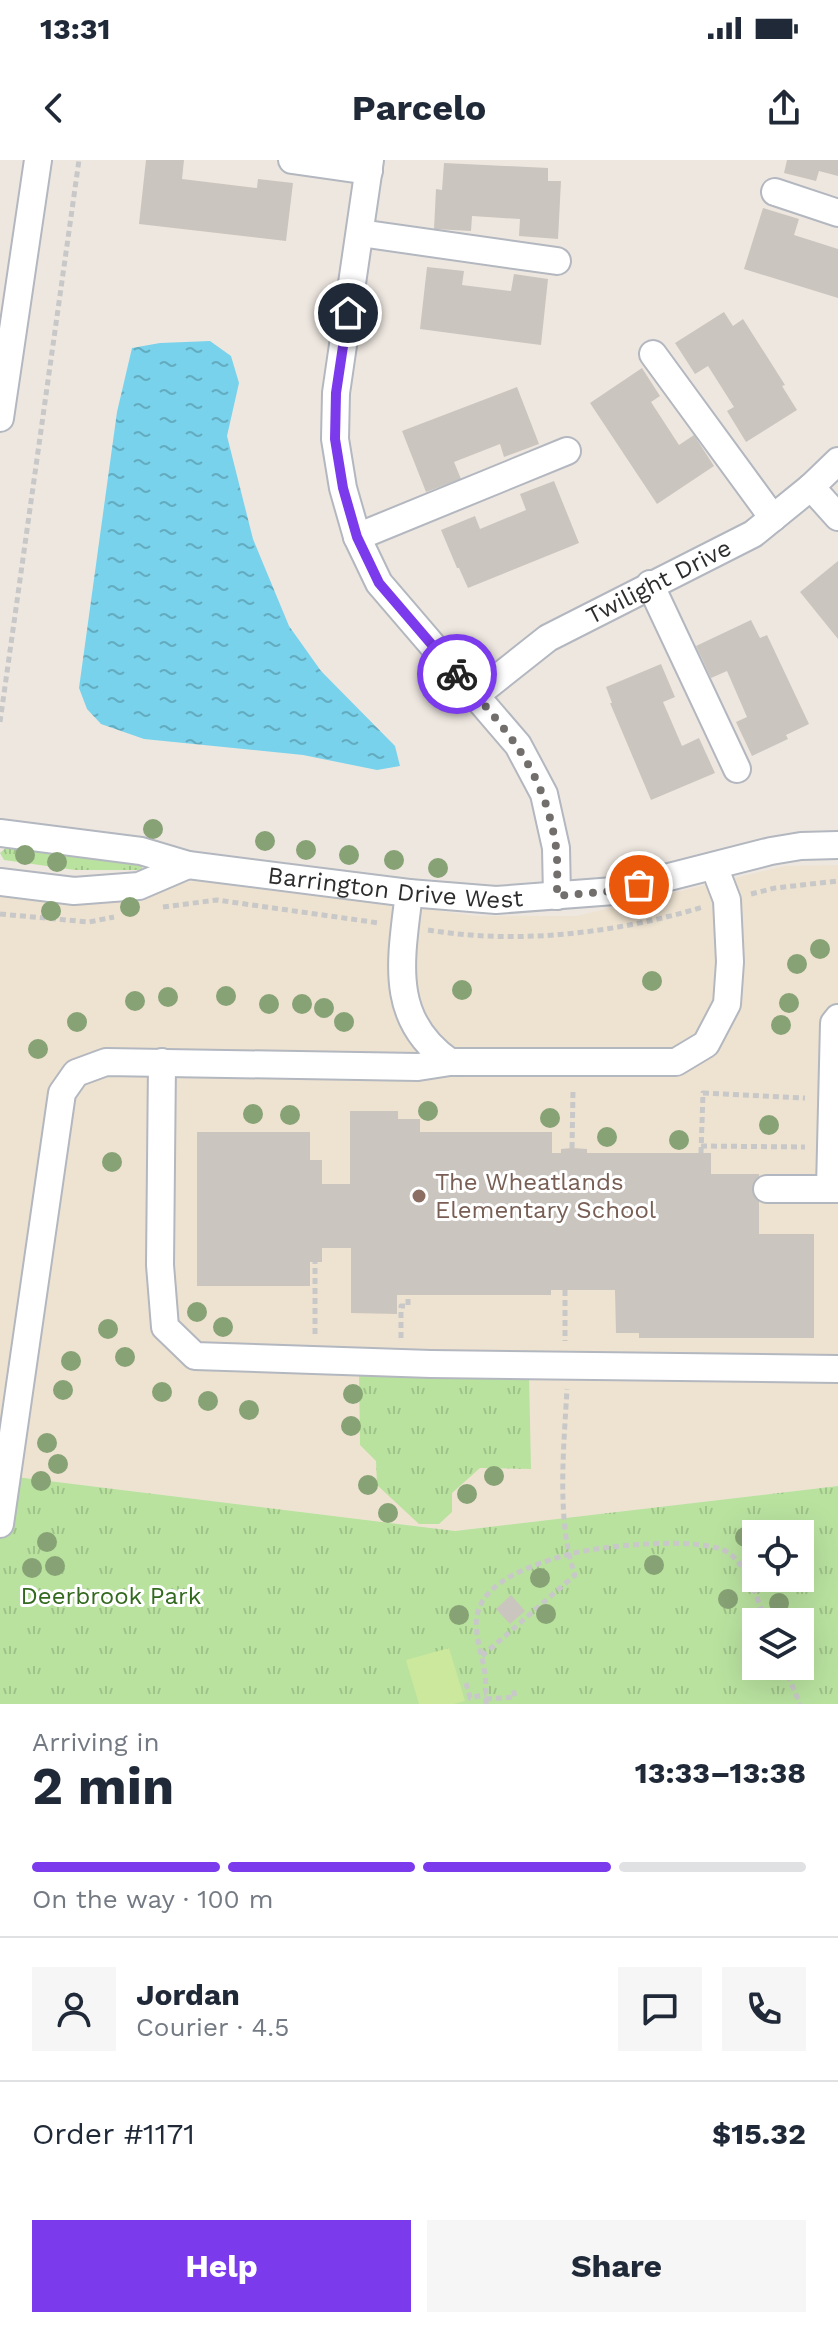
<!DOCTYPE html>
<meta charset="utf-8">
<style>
:root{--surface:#fff;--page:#f6f6f7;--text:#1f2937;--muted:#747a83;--line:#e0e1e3;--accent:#7c3aed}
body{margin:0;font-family:"Work Sans",sans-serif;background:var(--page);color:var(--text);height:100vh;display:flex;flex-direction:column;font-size:30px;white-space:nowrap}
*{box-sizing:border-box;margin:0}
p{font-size:26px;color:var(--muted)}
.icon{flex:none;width:44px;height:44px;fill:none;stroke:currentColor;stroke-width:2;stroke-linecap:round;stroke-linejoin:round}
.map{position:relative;height:1544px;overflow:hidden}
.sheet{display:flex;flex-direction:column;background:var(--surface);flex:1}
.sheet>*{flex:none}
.buttons{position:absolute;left:742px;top:1360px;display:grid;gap:16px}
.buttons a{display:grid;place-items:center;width:72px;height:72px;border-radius:0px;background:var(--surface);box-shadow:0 8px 32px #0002;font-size:40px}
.pin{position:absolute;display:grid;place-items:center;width:68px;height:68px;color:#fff;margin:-34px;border:4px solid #fff;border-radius:50%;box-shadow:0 2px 8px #0007}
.courier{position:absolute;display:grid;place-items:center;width:80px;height:80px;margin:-40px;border:6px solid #7c3aed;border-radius:50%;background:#fff;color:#222;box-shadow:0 2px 10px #0007}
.head em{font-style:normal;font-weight:700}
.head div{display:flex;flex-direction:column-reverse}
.head{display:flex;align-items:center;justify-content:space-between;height:136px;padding:0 32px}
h1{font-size:52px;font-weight:700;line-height:60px}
.bar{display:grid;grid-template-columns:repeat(4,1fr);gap:12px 8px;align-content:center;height:96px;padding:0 32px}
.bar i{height:10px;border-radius:6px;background:var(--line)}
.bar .active{background:var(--accent)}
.bar p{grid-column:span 4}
.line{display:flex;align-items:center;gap:20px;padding:0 32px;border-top:2px solid var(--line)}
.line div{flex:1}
.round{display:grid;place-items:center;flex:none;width:84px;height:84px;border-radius:0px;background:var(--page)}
.action{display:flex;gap:16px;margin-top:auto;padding:16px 32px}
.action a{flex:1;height:92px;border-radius:0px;background:var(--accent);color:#fff;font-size:32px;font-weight:700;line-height:92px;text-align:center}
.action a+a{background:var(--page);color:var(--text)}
.status{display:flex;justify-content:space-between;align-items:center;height:56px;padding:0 40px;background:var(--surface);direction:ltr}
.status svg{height:22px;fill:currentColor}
header{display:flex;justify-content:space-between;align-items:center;height:104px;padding:0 32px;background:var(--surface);font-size:36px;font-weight:700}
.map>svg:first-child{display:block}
</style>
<div class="status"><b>13:31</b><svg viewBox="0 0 49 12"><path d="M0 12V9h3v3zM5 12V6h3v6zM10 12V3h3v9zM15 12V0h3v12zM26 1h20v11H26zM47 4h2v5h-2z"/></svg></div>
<header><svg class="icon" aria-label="back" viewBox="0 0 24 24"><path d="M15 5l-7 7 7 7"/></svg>Parcelo<svg class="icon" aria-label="share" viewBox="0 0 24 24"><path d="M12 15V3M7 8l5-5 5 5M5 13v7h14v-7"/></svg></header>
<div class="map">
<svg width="838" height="1544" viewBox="0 0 838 1544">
<defs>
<pattern id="grass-tufts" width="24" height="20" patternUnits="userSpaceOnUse" patternTransform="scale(2)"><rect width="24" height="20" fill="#b9e29f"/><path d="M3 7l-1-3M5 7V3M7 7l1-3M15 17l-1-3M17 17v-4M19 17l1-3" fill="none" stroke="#9fc289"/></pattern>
<pattern id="water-ripples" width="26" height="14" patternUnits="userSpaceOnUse" patternTransform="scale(2)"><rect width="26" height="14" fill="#78d2eb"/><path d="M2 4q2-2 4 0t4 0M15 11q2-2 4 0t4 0" fill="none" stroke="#63abbf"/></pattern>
</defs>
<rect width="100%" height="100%" fill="#eee7e0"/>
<path fill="#eee3d1" d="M838,705V1326L455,1371L0,1315V731L120,735L210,718L476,756H577L785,706Z"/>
<path fill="url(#grass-tufts)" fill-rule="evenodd" d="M8,686L142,706V710H75L4,700L0,693Z
M359,1212L529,1214L531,1309L480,1308L452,1333V1352L439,1364H419L377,1325L376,1301L360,1285Z
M0,1315L455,1371L838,1326V1544H0ZM756,1374H800V1418H756ZM756,1462H800V1506H756Z"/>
<path fill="#cce89c" d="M449,1488L465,1541L454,1544H419L406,1500Z"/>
<path fill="url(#water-ripples)" d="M210,181L231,196L239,223L227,276L253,379L289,466L321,511L395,586L400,606L377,610L303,595L144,579L101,564L87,549L79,528L117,252L132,188L160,183Z"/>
<path fill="#cac5be" d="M146,0H184L182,19L257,28L258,19L293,23L286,81L139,64Z
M787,0H838V16L819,11L816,21L784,13Z
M444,3L548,8V21H561L558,79L519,76L520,59L472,56L471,71L434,69L436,29L442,30Z
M763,48L799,59L794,75L838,89V138L744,109Z
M427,107L464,111L462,125L511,131L514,114L548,119L541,185L420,169Z
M724,152L733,166L743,159L785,225L782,226L797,250L746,282L727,251L734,247L708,206L695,214L675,183Z
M642,208L660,236L651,242L679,285L694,275L714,306L657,344L590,243Z
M517,227L539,284L504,297L500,284L454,302L461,319L426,332L402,271Z
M554,321L579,383L468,428L459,408H457L441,370L475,356L480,369L526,350L520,334Z
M838,401V479L800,432Z
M751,460L760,478L767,475L809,564L786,575L788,579L752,596L736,562L747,557L727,511L711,518L696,486Z
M661,504L675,537L663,542L682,586L699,578L715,613L651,640L610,543H612L606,527Z
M350,951H398V959H420V972H552V993H561V989L572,988L587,989V993H711V1014H759V1074H814V1178H639V1173H616L615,1130H551V1135H397V1154L351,1153V1088H322V1102H310V1126H197V972H310V1000H322V1024H350Z
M511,1435L525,1451L510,1464L496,1449Z"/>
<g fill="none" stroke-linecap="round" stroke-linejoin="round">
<defs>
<g id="minor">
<path d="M292,0L369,11"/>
<path d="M370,0L336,233L335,279L343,328L357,377L379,423L518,585L544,634L556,688L557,736"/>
<path d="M775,32L838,53"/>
<path d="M360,73L557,101"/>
<path d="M653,194L773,358"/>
<path d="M0,258L38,0"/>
<path d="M811,327L838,357"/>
<path d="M357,377L567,291"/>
<path d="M650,424L737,609"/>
<path id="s1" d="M476,535L548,478L753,374L811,327L838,301"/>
<path id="s2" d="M0,673L141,691L188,705L409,733L496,740L614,731L771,691L801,686L838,685"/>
<path d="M0,722L74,731L139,726L188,705"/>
<path d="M409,733C401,800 388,859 450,902H676L706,884L727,844L730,802L727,740L714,706"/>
<path d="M162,902L160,1105L165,1167L195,1196L431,1204L838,1209"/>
<path d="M830,1028L834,863L838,858"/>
<path d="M767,1029H838"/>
<path d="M0,1364L62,933L76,913L106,902L418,907L450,902"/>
</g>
</defs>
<use href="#minor" stroke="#b3b7bf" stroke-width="30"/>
<path stroke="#c8c8c8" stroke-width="5" stroke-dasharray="6 4" stroke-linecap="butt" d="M0,562L79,0
M751,734L775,728L838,721
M163,747L217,740L379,763
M0,754L89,762L114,757
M428,770C519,785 616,773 703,747
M701,986L805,987
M572,988L573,931
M701,993L703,933L805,938
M565,1130V1181
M315,1174V1102
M401,1178V1146H408V1135
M482,1496L575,1415C556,1362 564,1285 567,1229
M784,1506L800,1544
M466,1523L470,1538L486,1534
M486,1539L515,1537L513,1528
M486,1544C486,1534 486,1524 485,1514C482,1490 469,1465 482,1442C497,1416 539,1403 566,1395C597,1386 703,1375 729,1393C749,1408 757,1439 766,1462"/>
<use href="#minor" stroke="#fff" stroke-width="26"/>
</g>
<g fill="#87a275">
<circle cx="153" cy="669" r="10"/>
<circle cx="265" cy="681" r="10"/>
<circle cx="306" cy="690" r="10"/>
<circle cx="25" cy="695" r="10"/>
<circle cx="349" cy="695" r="10"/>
<circle cx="394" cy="700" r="10"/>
<circle cx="57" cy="702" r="10"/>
<circle cx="438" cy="708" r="10"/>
<circle cx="130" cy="747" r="10"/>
<circle cx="51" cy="751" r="10"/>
<circle cx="820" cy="789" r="10"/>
<circle cx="797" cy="804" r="10"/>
<circle cx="652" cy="821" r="10"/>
<circle cx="462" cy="830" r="10"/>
<circle cx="226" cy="836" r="10"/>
<circle cx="168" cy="837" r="10"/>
<circle cx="135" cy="841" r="10"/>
<circle cx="789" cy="843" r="10"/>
<circle cx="269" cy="844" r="10"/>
<circle cx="302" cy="844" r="10"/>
<circle cx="324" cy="848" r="10"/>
<circle cx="77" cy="862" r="10"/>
<circle cx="344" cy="862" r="10"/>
<circle cx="781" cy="865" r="10"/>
<circle cx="38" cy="889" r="10"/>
<circle cx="428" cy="951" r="10"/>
<circle cx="253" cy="954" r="10"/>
<circle cx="290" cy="955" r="10"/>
<circle cx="550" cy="958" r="10"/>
<circle cx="769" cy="965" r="10"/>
<circle cx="607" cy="977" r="10"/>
<circle cx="679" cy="980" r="10"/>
<circle cx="112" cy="1002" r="10"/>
<circle cx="197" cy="1152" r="10"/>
<circle cx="223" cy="1167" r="10"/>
<circle cx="108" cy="1169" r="10"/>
<circle cx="125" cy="1197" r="10"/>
<circle cx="71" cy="1201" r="10"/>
<circle cx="63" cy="1230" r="10"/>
<circle cx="162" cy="1232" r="10"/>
<circle cx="353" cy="1234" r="10"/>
<circle cx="208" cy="1241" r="10"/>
<circle cx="249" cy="1250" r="10"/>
<circle cx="351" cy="1266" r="10"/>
<circle cx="47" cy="1283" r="10"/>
<circle cx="58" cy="1304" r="10"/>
<circle cx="494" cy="1316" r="10"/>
<circle cx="41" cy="1321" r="10"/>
<circle cx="368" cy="1325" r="10"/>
<circle cx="467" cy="1334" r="10"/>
<circle cx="388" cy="1353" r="10"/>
<circle cx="745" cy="1377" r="10"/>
<circle cx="47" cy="1382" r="10"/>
<circle cx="654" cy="1405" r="10"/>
<circle cx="55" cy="1406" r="10"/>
<circle cx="32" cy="1408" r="10"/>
<circle cx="540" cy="1418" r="10"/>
<circle cx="728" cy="1439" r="10"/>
<circle cx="779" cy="1443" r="10"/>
<circle cx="546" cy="1454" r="10"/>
<circle cx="459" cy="1455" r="10"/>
</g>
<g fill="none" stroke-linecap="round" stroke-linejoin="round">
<path stroke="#716e6c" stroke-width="8" stroke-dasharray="0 14.4" d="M457,514C507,570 544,609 556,687C558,703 557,720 557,736L614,731L639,725"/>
<path stroke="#7c3aed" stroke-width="10" d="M348,153L336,233L335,279L343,328L357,377L379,423L457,514"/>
</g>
<circle fill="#8d6e63" stroke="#fff" stroke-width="3" cx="419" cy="1036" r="8"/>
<g text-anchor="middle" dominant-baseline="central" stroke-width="6" stroke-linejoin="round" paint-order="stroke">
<g font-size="24" fill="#2d2d2d" stroke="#fff">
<text stroke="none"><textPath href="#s1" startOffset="216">Twilight Drive</textPath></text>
<text stroke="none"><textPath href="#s2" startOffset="400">Barrington Drive West</textPath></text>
</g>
<g font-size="24" fill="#785e54" stroke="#fff" text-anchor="start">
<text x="435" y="1022">The Wheatlands<tspan x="435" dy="28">Elementary School</tspan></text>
</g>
<g font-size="24" fill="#32691e" stroke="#fff">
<text x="111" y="1436">Deerbrook Park</text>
</g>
</g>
</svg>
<div class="buttons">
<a><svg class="icon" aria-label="locate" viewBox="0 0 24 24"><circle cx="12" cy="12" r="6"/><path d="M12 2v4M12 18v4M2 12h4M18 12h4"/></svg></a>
<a><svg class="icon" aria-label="layers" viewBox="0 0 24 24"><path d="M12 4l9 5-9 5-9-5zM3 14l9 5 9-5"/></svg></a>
</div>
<div class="pin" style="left:639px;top:725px;background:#ea580c"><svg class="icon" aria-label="bag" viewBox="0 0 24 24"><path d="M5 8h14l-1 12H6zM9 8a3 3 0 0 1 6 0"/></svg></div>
<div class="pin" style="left:348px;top:153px;background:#1f2937"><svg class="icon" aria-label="home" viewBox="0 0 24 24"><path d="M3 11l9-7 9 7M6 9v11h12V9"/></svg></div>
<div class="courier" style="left:457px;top:514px"><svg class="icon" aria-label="bike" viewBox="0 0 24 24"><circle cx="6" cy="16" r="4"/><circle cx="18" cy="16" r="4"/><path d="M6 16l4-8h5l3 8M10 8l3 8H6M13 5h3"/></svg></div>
</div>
<section class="sheet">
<div class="head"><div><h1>2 min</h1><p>Arriving in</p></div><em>13:33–13:38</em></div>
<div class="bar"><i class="active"></i><i class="active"></i><i class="active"></i><i></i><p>On the way · 100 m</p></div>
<div class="line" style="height:144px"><a class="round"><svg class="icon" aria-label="person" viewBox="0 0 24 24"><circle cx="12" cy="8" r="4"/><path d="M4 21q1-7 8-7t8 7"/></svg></a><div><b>Jordan</b><p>Courier · 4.5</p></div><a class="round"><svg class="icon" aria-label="chat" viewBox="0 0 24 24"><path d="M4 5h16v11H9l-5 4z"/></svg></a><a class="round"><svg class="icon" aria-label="phone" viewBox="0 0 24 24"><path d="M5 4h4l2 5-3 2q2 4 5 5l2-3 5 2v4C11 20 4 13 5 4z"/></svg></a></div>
<div class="line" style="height:104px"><div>Order #1171</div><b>$15.32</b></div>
<div class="action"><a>Help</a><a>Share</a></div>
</section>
